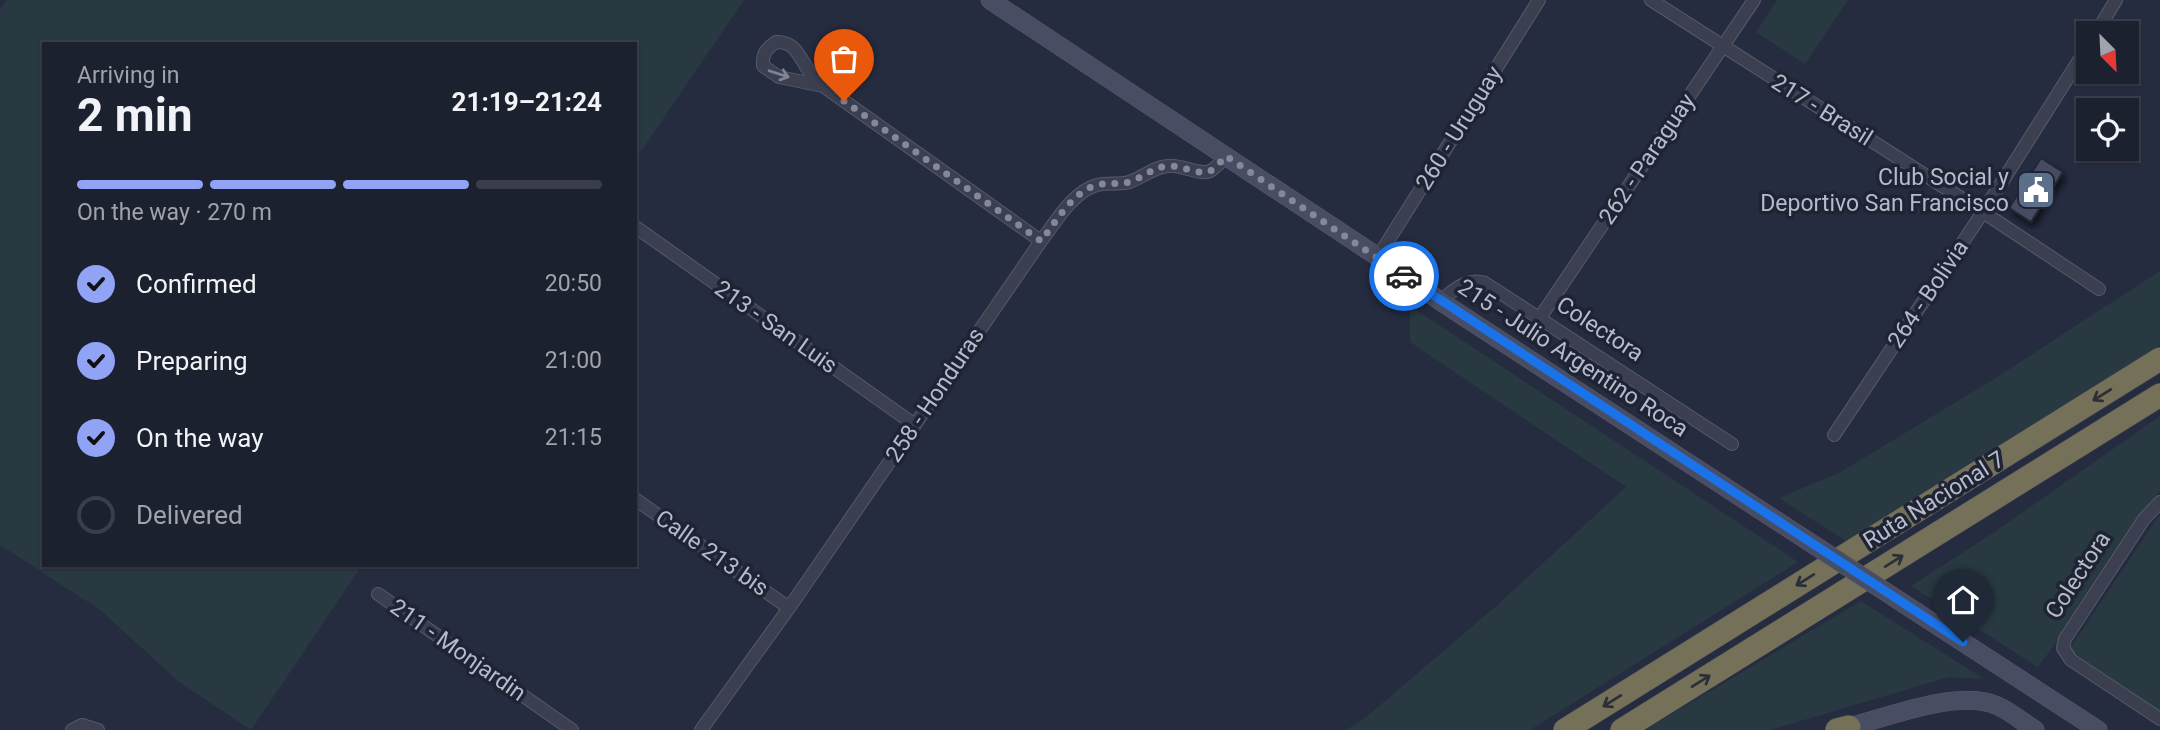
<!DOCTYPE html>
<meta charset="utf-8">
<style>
:root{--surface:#1c2130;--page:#252938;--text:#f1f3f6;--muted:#a0a3ab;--line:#3a3e4c;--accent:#91a3f5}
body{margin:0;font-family:Roboto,sans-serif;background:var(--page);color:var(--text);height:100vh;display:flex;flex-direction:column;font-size:26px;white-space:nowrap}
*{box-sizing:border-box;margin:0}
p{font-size:23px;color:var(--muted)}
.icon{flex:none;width:38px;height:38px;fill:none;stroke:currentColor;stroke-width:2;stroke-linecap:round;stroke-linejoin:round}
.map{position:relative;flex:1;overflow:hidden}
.side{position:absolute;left:42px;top:42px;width:595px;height:525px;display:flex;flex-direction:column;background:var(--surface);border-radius:0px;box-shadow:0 2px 5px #0004,0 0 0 2px var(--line)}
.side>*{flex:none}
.needle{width:46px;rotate:156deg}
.buttons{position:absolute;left:2076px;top:21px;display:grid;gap:14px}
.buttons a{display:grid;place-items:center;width:63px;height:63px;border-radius:0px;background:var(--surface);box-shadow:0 2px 5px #0004,0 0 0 2px var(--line);font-size:35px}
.pin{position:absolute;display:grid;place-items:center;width:60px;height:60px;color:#fff;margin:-72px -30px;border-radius:50% 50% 50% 0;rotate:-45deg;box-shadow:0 0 7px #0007}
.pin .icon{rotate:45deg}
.courier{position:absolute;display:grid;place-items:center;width:70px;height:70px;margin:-35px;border:5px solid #1a73e8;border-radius:50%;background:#fff;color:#222;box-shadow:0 2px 9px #0007}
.head em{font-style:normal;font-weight:700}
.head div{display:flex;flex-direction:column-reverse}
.head{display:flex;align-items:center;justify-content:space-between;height:119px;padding:0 35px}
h1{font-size:46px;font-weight:700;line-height:52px}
.bar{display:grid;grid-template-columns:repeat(4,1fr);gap:10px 7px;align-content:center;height:84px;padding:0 35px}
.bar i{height:9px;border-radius:5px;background:var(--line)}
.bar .on{background:var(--accent)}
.bar p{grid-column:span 4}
ol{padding:0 35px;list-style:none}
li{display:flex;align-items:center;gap:21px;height:77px}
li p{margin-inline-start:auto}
li .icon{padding:7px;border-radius:50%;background:var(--accent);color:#111;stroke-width:4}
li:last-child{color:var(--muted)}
li i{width:38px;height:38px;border:4px solid var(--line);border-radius:50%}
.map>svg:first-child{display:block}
</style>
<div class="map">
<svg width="2160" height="730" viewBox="0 0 2160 730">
<defs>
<filter id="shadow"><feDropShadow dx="3" dy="5.5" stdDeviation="3.5" flood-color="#0009"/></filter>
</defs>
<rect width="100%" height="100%" fill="#262c40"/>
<path fill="#283941" d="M7,0H744L635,160V44H44V565H362L251,730L178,681L99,609L0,545V10Z
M1777,0H1848L1805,64L1756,32Z
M2160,271V345L1846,541L1779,498L1839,473L1994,379Z
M1410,306L1798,562L1530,730H1346L1365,718L1495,607L1626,487L1410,342Z
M2160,416V491L2141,515L2069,625L2038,667L1911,586L1993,533Z
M2160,514V711L2069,650Z
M1861,601L1984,679L1949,677L1770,730H1645Z"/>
<path fill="#464b62" stroke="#212637" stroke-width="2" filter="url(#shadow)" d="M2041,158L2063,172L2031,222L2009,208Z"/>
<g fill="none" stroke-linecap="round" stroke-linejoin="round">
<defs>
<path id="street" d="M1651,0L1983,212L2099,289
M2096,33L2116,0
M823,86L779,77L763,66C762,54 766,49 776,42C797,41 800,60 811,74C814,78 819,82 823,86L1041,241
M637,228L915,425
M1378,257L1539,0
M1440,301C1454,290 1467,277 1485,283L1732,444
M1539,319L1754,0
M1834,435L1983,212L2088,46
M635,499L789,608
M2160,502L2144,519L2065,639L2063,648L2071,660L2160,719
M378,594L572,730
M72,730L82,725L98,730
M701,730L789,608L1041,241C1056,222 1072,192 1097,185C1108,182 1119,185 1129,182C1144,177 1153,167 1168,166C1181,164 1200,176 1210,171C1216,168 1222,161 1226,156"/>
<path id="secondary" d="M990,0L1378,257L1440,301L1814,545
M1918,613L2098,730
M1849,727C1888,717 1960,688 1998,706C2011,712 2023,722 2035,730"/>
<path id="highway" d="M1565,730L2160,359
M1622,730L2160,395
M1837,730L1849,727"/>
</defs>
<use href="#street" stroke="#555a6a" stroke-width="14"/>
<use href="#secondary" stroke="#555a6a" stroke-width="19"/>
<use href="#highway" stroke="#424757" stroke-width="24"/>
<use href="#street" stroke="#3b3f50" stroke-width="12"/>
<use href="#secondary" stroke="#494d63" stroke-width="18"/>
<use href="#highway" stroke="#757058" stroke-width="23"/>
<defs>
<path id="secondary-bridge" d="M1814,545L1918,613"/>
</defs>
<use href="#secondary-bridge" stroke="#555a6a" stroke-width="19" stroke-linecap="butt"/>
<use href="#secondary-bridge" stroke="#494d63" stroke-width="18"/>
</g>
<defs><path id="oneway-shaft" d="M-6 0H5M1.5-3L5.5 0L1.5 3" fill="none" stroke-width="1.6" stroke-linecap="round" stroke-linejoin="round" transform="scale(1.75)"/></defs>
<use stroke="#7f8393" href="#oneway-shaft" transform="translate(779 74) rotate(18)"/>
<g stroke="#2c2f3a">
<use href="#oneway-shaft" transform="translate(2102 395) rotate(148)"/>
<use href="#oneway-shaft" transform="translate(1894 561) rotate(-32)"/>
<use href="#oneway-shaft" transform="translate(1805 580) rotate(148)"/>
<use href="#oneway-shaft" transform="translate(1701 681) rotate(-32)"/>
<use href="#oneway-shaft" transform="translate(1612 701) rotate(148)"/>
</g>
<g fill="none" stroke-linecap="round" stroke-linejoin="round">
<path stroke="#84889a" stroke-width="7" stroke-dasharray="0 12.6" d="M844,101L1041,241C1056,222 1072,192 1097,185C1108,182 1118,185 1129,182C1144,177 1153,167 1168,166C1181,165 1200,176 1210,171C1216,168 1221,161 1226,156L1404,276"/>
<path stroke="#1a73e8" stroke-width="9" d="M1404,276L1963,642"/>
</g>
<defs>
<symbol id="civic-square" viewBox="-11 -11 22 22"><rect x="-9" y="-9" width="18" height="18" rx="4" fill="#5c6f8a" stroke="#1f2435"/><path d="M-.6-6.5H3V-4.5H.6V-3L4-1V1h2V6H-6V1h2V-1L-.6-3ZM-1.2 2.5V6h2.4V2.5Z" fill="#fff"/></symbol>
</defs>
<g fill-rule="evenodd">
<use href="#civic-square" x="2014" y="168" width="44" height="44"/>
</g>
<g text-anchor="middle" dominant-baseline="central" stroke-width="7" stroke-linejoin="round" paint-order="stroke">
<g font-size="23" fill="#b7baca" stroke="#1f2435">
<text transform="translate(1822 110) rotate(32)">217 - Brasil</text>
<text transform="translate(1459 128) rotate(-58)">260 - Uruguay</text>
<text transform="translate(1647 159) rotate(-56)">262 - Paraguay</text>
<text transform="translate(1928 294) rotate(-56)">264 - Bolivia</text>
<text transform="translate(776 327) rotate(35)">213 - San Luis</text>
<text transform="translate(1600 329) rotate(33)">Colectora</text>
<text transform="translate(1573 358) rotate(33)">215 - Julio Argentino Roca</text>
<text transform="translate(935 395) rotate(-56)">258 - Honduras</text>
<text transform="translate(1934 500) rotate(-32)">Ruta Nacional 7</text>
<text transform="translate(712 553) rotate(35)">Calle 213 bis</text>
<text transform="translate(2078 575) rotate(-57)">Colectora</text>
<text transform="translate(458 650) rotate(35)">211 - Monjardin</text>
</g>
<g font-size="23" fill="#b7baca" stroke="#1f2435" text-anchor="end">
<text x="2009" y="177">Club Social y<tspan x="2009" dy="26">Deportivo San Francisco</tspan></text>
</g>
</g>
</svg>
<div class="buttons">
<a><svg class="needle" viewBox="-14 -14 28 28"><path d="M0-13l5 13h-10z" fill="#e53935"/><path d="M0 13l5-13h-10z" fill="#a0a3ab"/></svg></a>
<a><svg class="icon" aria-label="locate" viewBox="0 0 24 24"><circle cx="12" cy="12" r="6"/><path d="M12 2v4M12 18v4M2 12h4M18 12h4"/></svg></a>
</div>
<div class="pin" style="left:844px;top:101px;background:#ea580c"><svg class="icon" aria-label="bag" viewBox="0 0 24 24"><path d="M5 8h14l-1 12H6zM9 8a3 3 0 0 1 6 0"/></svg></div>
<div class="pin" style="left:1963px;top:642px;background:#1f2937"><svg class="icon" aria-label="home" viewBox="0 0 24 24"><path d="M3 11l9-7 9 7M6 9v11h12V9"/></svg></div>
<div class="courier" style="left:1404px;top:276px"><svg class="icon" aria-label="car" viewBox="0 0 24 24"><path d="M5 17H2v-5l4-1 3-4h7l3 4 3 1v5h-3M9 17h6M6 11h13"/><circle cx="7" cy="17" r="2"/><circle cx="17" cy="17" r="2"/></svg></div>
<section class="side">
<div class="head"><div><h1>2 min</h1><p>Arriving in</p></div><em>21:19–21:24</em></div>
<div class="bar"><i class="on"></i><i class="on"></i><i class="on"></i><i></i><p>On the way · 270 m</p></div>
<ol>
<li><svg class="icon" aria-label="check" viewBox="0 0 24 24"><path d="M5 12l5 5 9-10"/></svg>Confirmed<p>20:50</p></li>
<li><svg class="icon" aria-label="check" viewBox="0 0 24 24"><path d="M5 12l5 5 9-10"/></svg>Preparing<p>21:00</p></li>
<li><svg class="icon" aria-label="check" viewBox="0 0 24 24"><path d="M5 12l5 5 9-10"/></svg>On the way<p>21:15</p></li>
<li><i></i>Delivered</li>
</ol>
</section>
</div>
